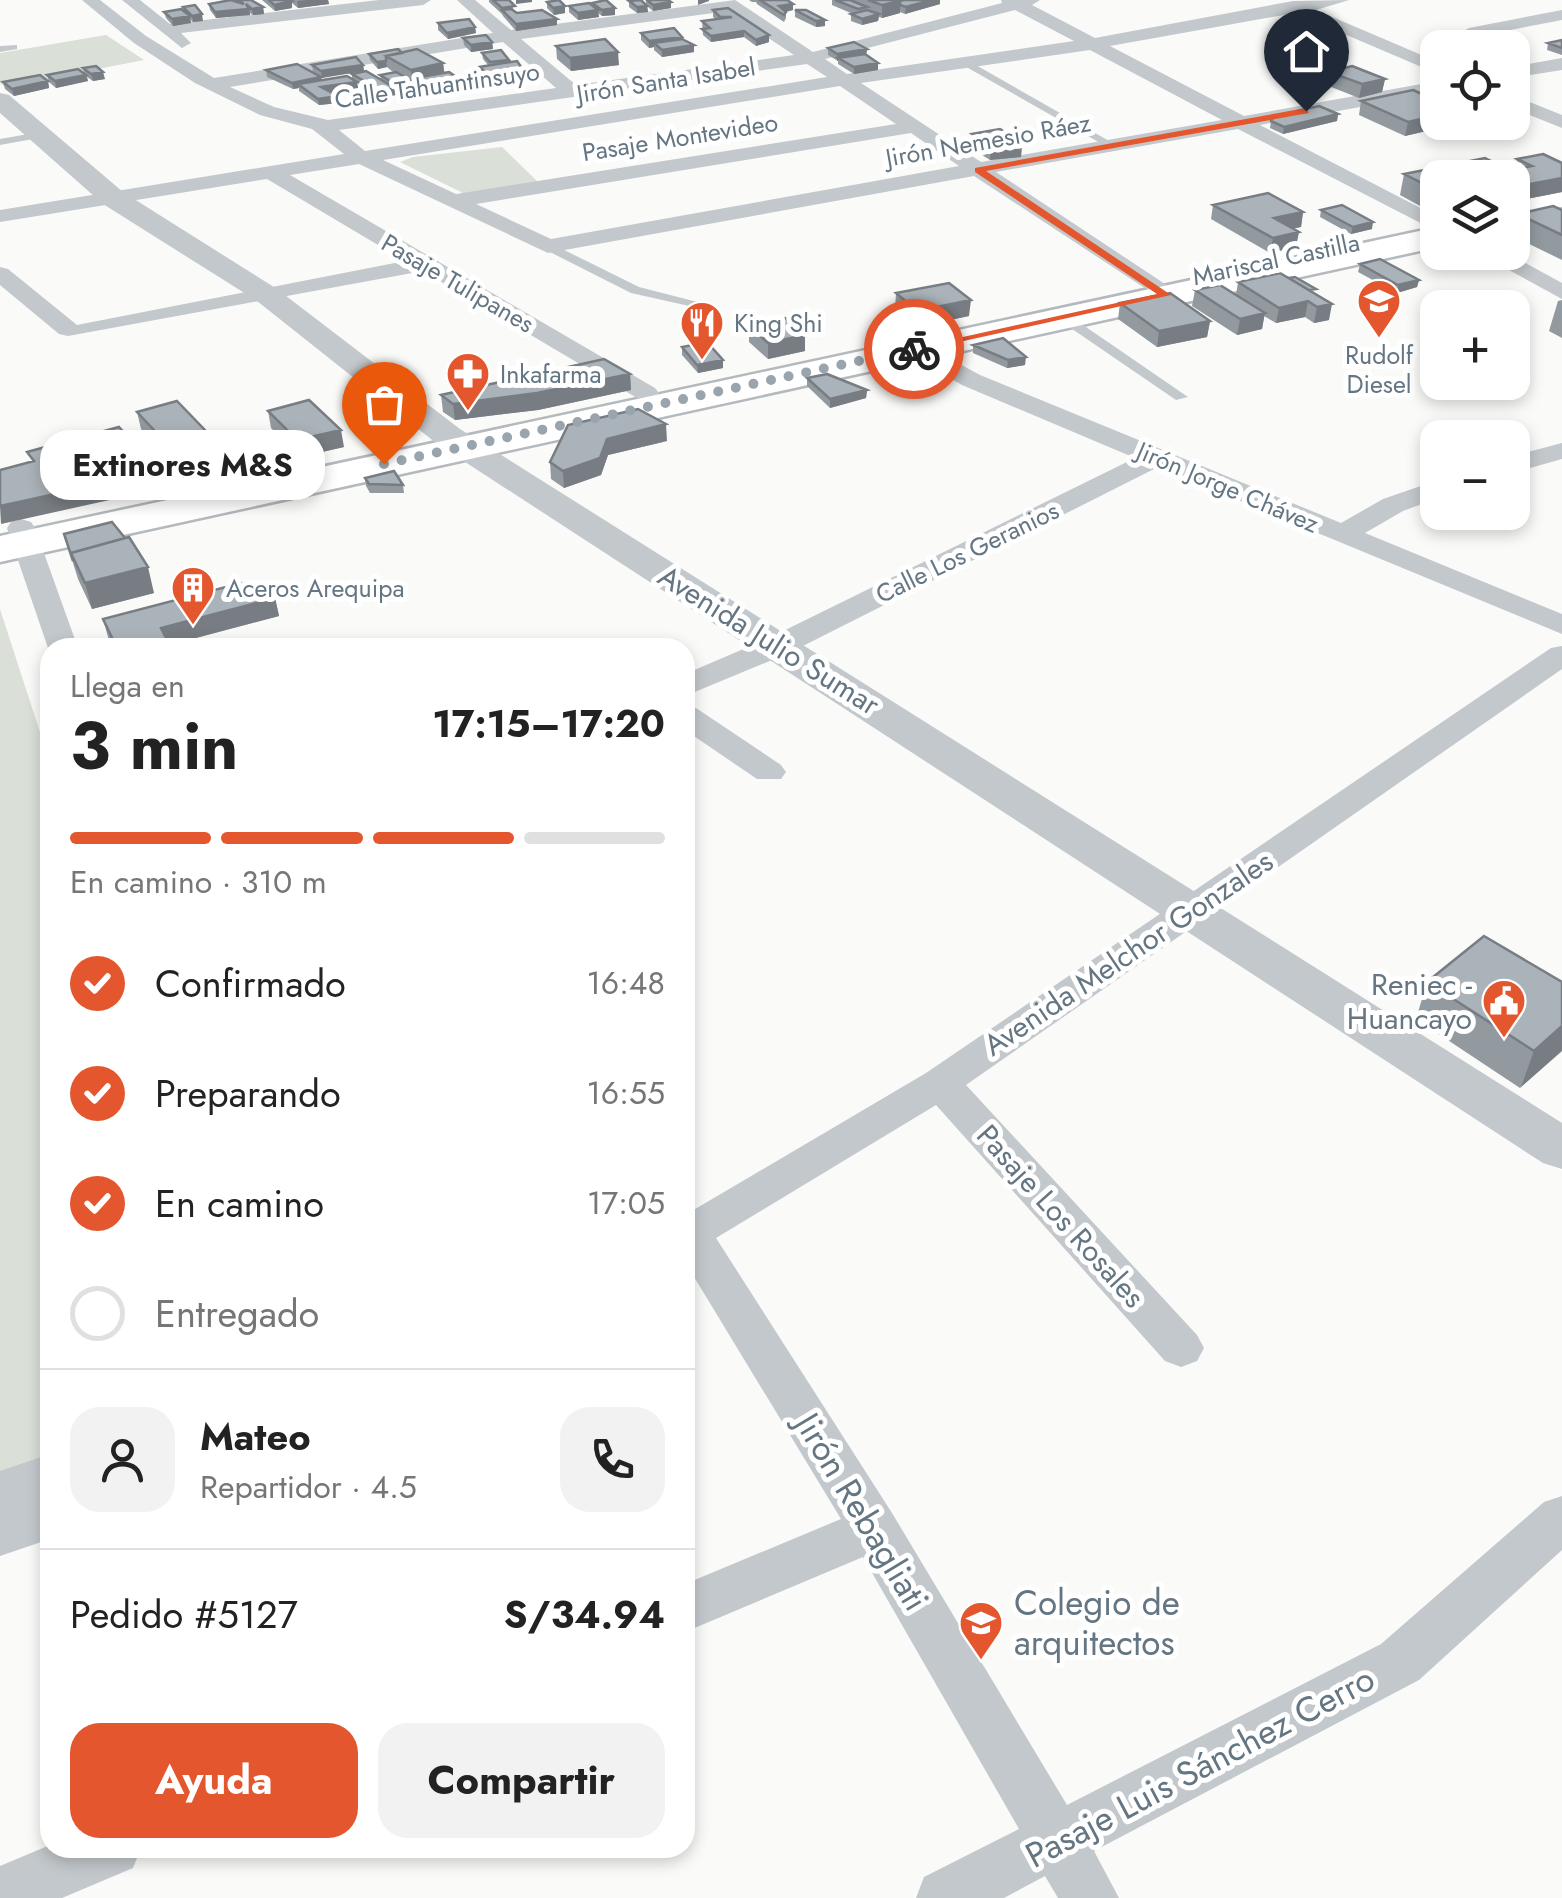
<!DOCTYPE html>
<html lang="es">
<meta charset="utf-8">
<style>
:root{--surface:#fff;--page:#f2f2f2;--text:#222;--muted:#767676;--line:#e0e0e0;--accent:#e4572e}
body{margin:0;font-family:Jost,sans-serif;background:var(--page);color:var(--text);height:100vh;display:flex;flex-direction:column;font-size:38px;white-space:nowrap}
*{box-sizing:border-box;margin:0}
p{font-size:32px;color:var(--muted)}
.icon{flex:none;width:55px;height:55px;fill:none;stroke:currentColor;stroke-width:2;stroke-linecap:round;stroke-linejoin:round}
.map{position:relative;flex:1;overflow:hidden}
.drawer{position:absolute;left:40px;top:638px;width:655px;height:1220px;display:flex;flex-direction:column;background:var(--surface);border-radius:30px;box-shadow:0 5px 15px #0003}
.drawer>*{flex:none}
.controls{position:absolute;left:1420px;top:30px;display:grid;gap:20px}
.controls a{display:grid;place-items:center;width:110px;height:110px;border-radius:20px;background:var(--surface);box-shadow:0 5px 15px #0003;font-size:50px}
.pin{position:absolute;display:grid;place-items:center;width:85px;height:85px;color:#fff;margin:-102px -42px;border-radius:50% 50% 50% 0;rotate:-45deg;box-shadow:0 0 10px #0007}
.pin .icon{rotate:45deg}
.courier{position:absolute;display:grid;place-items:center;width:100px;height:100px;margin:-50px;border:8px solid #e4572e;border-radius:50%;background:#fff;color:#222;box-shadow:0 2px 12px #0007}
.bubble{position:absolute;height:70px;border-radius:30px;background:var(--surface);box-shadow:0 5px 15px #0003;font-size:32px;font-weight:700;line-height:70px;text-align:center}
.head em{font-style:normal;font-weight:700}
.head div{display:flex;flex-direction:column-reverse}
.head{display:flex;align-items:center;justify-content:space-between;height:170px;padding:0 30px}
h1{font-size:65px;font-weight:700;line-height:75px}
.bar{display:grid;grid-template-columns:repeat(4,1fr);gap:15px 10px;align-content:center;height:120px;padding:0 30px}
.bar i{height:12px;border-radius:8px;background:var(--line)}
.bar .current{background:var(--accent)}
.bar p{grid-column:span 4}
.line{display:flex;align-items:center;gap:25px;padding:0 30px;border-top:2px solid var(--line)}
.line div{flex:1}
.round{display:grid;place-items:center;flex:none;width:105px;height:105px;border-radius:30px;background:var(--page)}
ol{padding:0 30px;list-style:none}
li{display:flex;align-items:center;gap:30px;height:110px}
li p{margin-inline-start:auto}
li .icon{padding:10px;border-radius:50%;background:var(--accent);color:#fff;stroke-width:4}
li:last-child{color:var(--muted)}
li i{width:55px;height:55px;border:5px solid var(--line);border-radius:50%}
.action{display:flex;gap:20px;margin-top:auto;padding:20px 30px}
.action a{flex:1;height:115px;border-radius:30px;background:var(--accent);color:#fff;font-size:40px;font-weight:700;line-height:115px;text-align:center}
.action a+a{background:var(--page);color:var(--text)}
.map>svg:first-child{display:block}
</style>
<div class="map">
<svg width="1562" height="1898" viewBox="0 0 1562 1898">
<rect width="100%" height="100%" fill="#fafaf8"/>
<path fill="#dadfd7" d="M106,35L144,60L5,87L0,83V53Z
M502,147L541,185L469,196L400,162L413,157Z
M0,609L50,763V1457L0,1475Z"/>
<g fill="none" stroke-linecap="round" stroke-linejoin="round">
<defs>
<path id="trunk" d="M1562,189V207L1512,217V198Z
M1438,227V247L0,562V536Z"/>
</defs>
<use href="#trunk" stroke="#b4b9bd" stroke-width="5"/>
<path fill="#c3c8cc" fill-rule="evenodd" d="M17,45V49L0,52V46Z
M961,60H967L1118,146L1109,148L961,64Z
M40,132L45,135L44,137L0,145V139Z
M548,242L639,287L713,306L707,310L631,293L544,249V243Z
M1059,314H1067L1188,397L1176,400L1059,320Z"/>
<path fill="#c3c8cc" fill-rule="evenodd" d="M82,0H100L146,36L214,78L493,33L457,0H475L511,30L735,0L813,52L1002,3L1001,0H1040L1032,5L1095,38L1293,1L1349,0L1316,10L1438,62V74L1295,13L1110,46L1244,116L1438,81V93L1260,125L1438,217V232L1238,129L996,172L1174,290L1178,295L1174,300L1166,302L974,176L548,253L359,164L290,175L655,388L659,393L655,398H637L423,271L68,336L59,334L0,285V267L8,269L77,325L405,261L267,179L0,222V210L344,154L312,129L260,115L195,83L134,43ZM1015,10L1074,41L847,74L825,59ZM728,11L794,55L576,85L521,39ZM503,42L556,88L328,120L274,107L230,87ZM1090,50L1222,120L981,162L861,83ZM807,64L827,77L365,151L339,130ZM840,86L896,124L456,194L383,160ZM911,133L959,166L551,239L476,204Z
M122,0H140L170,24L379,0H431L423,5L181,33L191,43L182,48Z
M1562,10V20L1469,38L1460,33L1469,28Z
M1562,58V70L1512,78V67Z
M1512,95L1562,115V128L1512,108Z
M1476,252H1505L1562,283V299Z
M900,332L980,375L1341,523L1383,499L1438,480V498L1403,511L1365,533L1562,614V634L1158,467L789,653L685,696V674L767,639L1135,458L962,385L891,344L888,339L891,334Z
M1562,443V459L1512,473V456Z
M21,519L31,522L35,528L78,648H50V652L48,648L7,528L11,522Z
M1562,646V669L966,1085L1197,1335L1204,1348L1197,1361L1181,1367L1165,1361L936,1105L716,1238L892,1513L1067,1805L1381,1644L1544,1502L1562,1496V1550L1419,1680L1094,1851L1119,1898H1058L1045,1876L1004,1898H916L924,1877L1019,1829L863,1557L685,1632V1584L841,1519L685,1262V1215L926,1073L1551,648Z
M685,705L696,708L781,765L786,772L781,779H757L685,730Z
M50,1454V1539L0,1556V1471Z
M50,1845V1848H141L133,1868L62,1898H0V1866Z"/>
<path fill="#c3c8cc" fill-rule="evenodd" d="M0,93L9,95L123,192L277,289L460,429L1562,1123V1169L1543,1163L436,443L257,301L103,204L0,113Z"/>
<use href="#trunk" fill="#fff" fill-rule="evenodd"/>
</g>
<path fill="#929a9f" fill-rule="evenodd" d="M237,0L263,7L264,14L253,15L250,13V15L216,18L210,10L209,4L237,2Z
M262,0H328L329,4L298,8L292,3V8L275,11Z
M489,0H509L515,12L557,25L516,31L503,16L502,14L489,2Z
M646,0L671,2V8L653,11L647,6L648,12L637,13L629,7V1L646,5Z
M749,0H787L793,10L786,12V18L784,22L757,4L756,2H752Z
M832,0H940V4L905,14L900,12V13L882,18L879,17L878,21L862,25L851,21V14H853L832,5Z
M547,2L565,6V13L554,15L547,8Z
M592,3L615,15L602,16L598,13L599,17L578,20L569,12V6H593Z
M183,7L203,21L193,22L190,19L191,23L173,26L166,18L164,12H184Z
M713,10L769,35V42L756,46L744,37L711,42L703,35L702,21L716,19L713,17Z
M795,10L825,26L816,27L795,17Z
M438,23L475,27L476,33L448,39L438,30Z
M641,33L682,37L694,52L662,57L654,50V47L649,48L641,40Z
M463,38L492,42L493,49L471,52L464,45Z
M1562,40V55L1547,50L1548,43Z
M556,46L619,65L571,71L557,59Z
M828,48L867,49L866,54L878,63V70L854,74L838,64V61L828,55Z
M402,53L443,63L444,73L462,87L427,91L418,86L419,92L401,94L396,91V95L383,97L357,83L358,88L331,93L338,96L339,103L319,105L299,91V88L293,89L267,77L266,70L313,72L312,65H363L364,71L381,79L380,75L393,72L387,67L378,69L370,60L369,54ZM359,72L352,74V79L322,80L321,77Z
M482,53L509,60V62L522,74L515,79L490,82L480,73L479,67L488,65L483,59Z
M83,68L105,79L93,81L87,77L88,81L56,88L49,82L47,75L84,73Z
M1329,72L1385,79L1382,92L1359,98L1326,85Z
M48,81L49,88L14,96L5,89L3,82Z
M1361,101L1456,124L1405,136L1359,115Z
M1338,114L1337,121L1283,134L1270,128L1271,121Z
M972,134L1022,143L1021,157L990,160L971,148Z
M1517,159L1562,163V192L1512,202V178H1438V213L1431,212L1400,195L1404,174L1511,170H1515Z
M1213,205L1303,212L1301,227L1293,228L1296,247L1270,253L1211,219Z
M1321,210L1372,229L1351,234L1320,217Z
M1562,210V260L1513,236L1518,214Z
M1360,264L1419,280L1417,287L1397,293L1358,272Z
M1238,282L1315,294L1329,320L1314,323L1305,317L1276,323L1264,316L1262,329L1237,335L1192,306L1195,290L1236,295Z
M896,293L969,316L916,327L895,309Z
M1562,300V338L1549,331L1558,301Z
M1120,303L1210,321L1207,337L1157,347L1118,319Z
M749,326L805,335V351L768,359L749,342Z
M973,345L1025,365L1007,368L973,353Z
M682,347L723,360V368L698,373L682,355Z
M630,374L631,390L538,410L455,420L443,412L441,395Z
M807,378L867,390L866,398L830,408L807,386Z
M268,411L344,447L300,457L271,428Z
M137,412L228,454L231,471L189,480L141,429Z
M667,441L608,455L601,475L564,488L551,479L550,462Z
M365,478L403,485L404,493H370L366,486Z
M64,534L125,538L154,593L92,609L78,579Z
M275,598L279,616L170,645L171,648H113L108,637L103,619Z
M1427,982H1562L1520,1088L1416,1019Z"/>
<path fill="#777d82" d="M307,0H328L329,4L298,8L297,1Z
M516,0H532V2L516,4Z
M698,0H709V1L698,5Z
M932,0H940V4L905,14L906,7Z
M292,1V8L275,11L274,5Z
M900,1V13L882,18V5Z
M671,2V8L653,11V5Z
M793,4V10L779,13V6Z
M565,6V13L554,15L553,8Z
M647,6L648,12L637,13V7Z
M263,7L264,14L253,15L252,9Z
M615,8V15L602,16V10Z
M249,9L250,15L216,18L215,12Z
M598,10L599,17L578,20V13Z
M202,14L203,21L193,22L192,16Z
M879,14L878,21L862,25V19Z
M190,16L191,23L173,26L172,19Z
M557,19V25L516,31V24Z
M825,20V26L816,27V21Z
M475,27L476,33L448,39L447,33Z
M744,31V37L711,42V36Z
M769,35V42L756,46V40Z
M682,37V43H654V47L649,48V41Z
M492,42L493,49L471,52V45Z
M694,45V52L662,57V50Z
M867,49L866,56L838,58V61H837V54Z
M618,52L619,65L571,71L570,58Z
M386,61L387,67L378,69L377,62Z
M443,63L445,77L415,78L416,83H413L411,70Z
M878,63V70L854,74V67Z
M363,65L364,71L322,78L321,71Z
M522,68V74L515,79L490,82V75Z
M103,72L105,79L93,81L91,74Z
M86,75L88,81L56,88L55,81Z
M321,77L322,83L298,84L299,88L293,89L292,83Z
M1385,79L1382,92L1359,98L1362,84Z
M461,80L462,87L427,91L426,85Z
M48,81L49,88L14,96L12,89Z
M357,82L358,88L322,94L321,87Z
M418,85L419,92L401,94L400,87Z
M395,88L396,95L383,97L382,91Z
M338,96L339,103L319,105L318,99Z
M1338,114L1337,121L1283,134L1284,127Z
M1438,115V122H1457L1456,124L1405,136L1408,122Z
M1022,143L1021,157L990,160L991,146Z
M1562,178V192L1512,202V182L1527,179Z
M1303,212L1301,227L1272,233L1274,218Z
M1373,222L1372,229L1351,234L1353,227Z
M1299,232L1296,247L1270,253L1273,238Z
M1419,280L1417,287L1397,293L1398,285Z
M971,300L969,316L916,327L917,311Z
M1308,301L1305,317L1276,323L1279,308Z
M1332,304L1329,320L1314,323L1317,307Z
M1265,313L1262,329L1237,335L1240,319Z
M1210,321L1207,337L1157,347L1159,331Z
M805,335V351L768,359V343Z
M1026,357L1025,365L1007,368L1008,360Z
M723,360V368L698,373L697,365Z
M630,374L631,390L538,410L455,420L453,404Z
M867,390L866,398L830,408V399Z
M666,424L667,441L608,455L601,475L564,488L563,471L607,439Z
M341,430L344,447L300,457L297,440Z
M228,454L231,471L189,480L185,463Z
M160,471L164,488L1,524L0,506Z
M148,567L154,593L92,609L85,583Z
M275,598L279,616L165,646L161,628Z
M1562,1026V1051L1520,1088L1534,1051Z"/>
<path fill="#aab3b9" stroke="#777d82" stroke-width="2.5" d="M231,0L244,4L238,0H251L263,7L252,9L246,4L249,9L215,12L209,4Z
M269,0H290L292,1L274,5Z
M493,0H509L515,6L502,8Z
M559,0L565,6L553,8L547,2Z
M606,0L615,8L602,10L592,3Z
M641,0L647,6L637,7L629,1Z
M647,0H668L671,2L653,5Z
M760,0H787L793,4L779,6L786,12L784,15Z
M835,0H850L867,7L858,9Z
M868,0H898L900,1L882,5Z
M899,0H932L906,7L900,5V1Z
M589,3L598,10L578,13L569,6Z
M195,5L202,14L192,16L183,7Z
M728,8L769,35L756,40L744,31L711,36L702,29L710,28L702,21L732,17H720L713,10Z
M181,9L190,16L172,19L164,12Z
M511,9L517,13L542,10L557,19L516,24L502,10Z
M795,10H806L825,20L816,21Z
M867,10L879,14L862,19L851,14Z
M469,19L475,27L447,33L438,23Z
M674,28L682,37L649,41L641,33Z
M486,35L492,42L471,45L463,38Z
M605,39L618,52L570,58L556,46Z
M682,39L694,45L662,50L654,43Z
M1562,40V48L1548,43Z
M854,42L867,49L837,54L828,48Z
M398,49L402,53L386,56V61L377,62L369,54Z
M417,49L443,63L411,70L386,56Z
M501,50L509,60L490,62L482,53Z
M865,54L878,63L854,67L838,58Z
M356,57L363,65L321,71L312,65Z
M517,61L522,68L515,72L490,75L479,67Z
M297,64L321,77L292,83L266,70Z
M96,66L103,72L91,74L83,68Z
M1352,66L1385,79L1362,84L1329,72Z
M78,69L86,75L55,81L47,75Z
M366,71L395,88L382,91L352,74Z
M396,72L418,85L400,87L380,75Z
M449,72L461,80L426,85L415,78Z
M40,75L48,81L12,89L3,82Z
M347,76L357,82L321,87L338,96L318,99L298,84Z
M1413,90L1438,101V115L1408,122L1361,101Z
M1319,106L1338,114L1284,127L1271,121L1274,116Z
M1000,129L1022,143L991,146L972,134Z
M1543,154L1562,163V178L1525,185L1527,179L1511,170L1532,166L1517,159Z
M1485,158L1527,179L1512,182V178H1438V191L1404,174Z
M1268,193L1303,212L1274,218L1299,232L1273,238L1213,205Z
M1342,205L1373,222L1353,227L1321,210Z
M1553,206L1562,210V235L1518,214Z
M1380,259L1419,280L1398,285L1360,264Z
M1280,273L1332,304L1317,307L1308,301L1279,308L1238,282Z
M1295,277L1316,289L1309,290L1289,278Z
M949,283L971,300L917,311L896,293Z
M1220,285L1265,313L1240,319L1195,290Z
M1170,293L1210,321L1159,331L1120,303Z
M785,318L805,335L768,343L749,326Z
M1003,338L1026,357L1008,360L973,345Z
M707,342L723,360L697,365L682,347Z
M604,359L630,374L537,393L453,404L441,395Z
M827,374L867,390L830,399L807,378Z
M309,400L341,430L297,440L268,411Z
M177,401L228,454L185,463L137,412Z
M638,409L666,424L607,439L600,458L563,471L550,462L568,425Z
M119,427L160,471L0,506V470L34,461L27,452Z
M394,471L403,485L369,484L365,478Z
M112,522L125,538L71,553L73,561L64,534Z
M129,537L148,567L85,583L71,553Z
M241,583L275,598L161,628L171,648H117L103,619Z
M1484,936L1562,982V1026L1534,1051L1427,982Z"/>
<path fill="#e4572e" d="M1306,108L1309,113L986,171L1171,295L914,352L909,349L1157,294L975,172V168Z"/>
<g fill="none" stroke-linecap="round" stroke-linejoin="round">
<path stroke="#99a4ac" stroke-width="10" stroke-dasharray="0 18" d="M384,464L914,349"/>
</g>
<defs>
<symbol id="school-pin" viewBox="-11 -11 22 30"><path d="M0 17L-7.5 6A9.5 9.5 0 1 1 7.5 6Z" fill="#e4572e" stroke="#fff"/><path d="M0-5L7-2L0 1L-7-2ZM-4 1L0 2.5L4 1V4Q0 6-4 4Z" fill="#fff"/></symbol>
<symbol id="restaurant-pin" viewBox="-11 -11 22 30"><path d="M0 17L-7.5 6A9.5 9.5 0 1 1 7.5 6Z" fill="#e4572e" stroke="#fff"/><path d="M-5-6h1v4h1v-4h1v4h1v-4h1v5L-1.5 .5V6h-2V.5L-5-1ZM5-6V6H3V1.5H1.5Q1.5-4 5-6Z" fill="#fff"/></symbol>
<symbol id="pharmacy-pin" viewBox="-11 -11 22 30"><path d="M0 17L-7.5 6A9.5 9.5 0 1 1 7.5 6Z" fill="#e4572e" stroke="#fff"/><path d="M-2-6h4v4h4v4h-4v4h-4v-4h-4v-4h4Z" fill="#fff"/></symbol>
<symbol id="building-pin" viewBox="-11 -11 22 30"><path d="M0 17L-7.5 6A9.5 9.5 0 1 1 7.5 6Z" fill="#e4572e" stroke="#fff"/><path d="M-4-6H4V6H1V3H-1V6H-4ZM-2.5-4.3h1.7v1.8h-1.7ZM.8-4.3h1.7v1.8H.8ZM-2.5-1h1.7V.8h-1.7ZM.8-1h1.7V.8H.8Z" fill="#fff"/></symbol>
<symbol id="civic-pin" viewBox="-11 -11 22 30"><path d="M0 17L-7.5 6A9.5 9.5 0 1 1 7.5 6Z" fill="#e4572e" stroke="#fff"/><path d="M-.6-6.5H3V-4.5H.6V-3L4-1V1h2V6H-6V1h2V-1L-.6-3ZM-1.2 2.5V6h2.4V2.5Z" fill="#fff"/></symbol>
</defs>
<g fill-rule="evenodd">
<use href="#school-pin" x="1354" y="276" width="50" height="68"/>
<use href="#restaurant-pin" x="677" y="298" width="50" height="68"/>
<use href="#pharmacy-pin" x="443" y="349" width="50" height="68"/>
<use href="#building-pin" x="168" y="563" width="50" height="68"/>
<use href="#civic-pin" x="1479" y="976" width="50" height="68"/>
<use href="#school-pin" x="956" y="1598" width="50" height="68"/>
</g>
<g text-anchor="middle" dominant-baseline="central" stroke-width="10" stroke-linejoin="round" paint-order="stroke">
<g font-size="25" fill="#657683" stroke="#fff">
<text transform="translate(666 80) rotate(-9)">Jirón Santa Isabel</text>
<text transform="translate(437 85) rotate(-8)">Calle Tahuantinsuyo</text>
<text transform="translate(680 137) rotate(-9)">Pasaje Montevideo</text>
<text transform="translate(988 140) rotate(-10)">Jirón Nemesio Ráez</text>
<text transform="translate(1276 259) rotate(-12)">Mariscal Castilla</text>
<text transform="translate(458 283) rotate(30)">Pasaje Tulipanes</text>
<text transform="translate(1228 487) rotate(23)">Jirón Jorge Chávez</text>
<text transform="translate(967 552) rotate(-26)">Calle Los Geranios</text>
</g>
<g font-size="25" fill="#657683" stroke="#fff" text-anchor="start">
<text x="734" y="323">King Shi</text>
<text x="1379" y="355" text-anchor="middle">Rudolf<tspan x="1379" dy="29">Diesel</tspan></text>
<text x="500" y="374">Inkafarma</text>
<text x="226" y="588">Aceros Arequipa</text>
</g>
<g font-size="30" fill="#657683" stroke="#fff">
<text transform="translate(769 640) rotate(32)">Avenida Julio Sumar</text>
<text transform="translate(1128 953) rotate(-34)">Avenida Melchor Gonzales</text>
<text transform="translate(1061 1216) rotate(48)">Pasaje Los Rosales</text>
</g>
<g font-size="30" fill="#657683" stroke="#fff" text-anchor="end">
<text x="1472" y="984">Reniec -<tspan x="1472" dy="34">Huancayo</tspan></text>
</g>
<g font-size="35" fill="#657683" stroke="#fff">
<text transform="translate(862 1512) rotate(59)">Jirón Rebagliati</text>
<text transform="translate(1200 1767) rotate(-28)">Pasaje Luis Sánchez Cerro</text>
</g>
<g font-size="35" fill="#657683" stroke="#fff" text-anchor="start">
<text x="1014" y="1603">Colegio de<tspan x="1014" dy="40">arquitectos</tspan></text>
</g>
</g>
</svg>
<div class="controls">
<a><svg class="icon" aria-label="locate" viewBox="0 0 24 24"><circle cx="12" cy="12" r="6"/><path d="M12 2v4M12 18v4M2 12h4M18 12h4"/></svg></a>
<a><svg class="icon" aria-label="layers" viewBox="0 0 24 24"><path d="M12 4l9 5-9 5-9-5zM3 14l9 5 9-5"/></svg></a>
<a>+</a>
<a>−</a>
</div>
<div class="pin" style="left:384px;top:464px;background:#ea580c"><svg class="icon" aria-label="bag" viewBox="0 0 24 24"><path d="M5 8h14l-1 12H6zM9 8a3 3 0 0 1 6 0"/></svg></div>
<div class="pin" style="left:1306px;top:111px;background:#1f2937"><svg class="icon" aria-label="home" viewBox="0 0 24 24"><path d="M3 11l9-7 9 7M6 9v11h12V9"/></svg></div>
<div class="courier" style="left:914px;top:349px"><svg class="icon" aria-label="bike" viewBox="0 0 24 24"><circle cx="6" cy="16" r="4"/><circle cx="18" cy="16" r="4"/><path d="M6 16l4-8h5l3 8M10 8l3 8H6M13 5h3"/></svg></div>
<div class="bubble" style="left:40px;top:430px;width:285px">Extinores M&amp;S</div>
<section class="drawer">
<div class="head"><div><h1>3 min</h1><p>Llega en</p></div><em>17:15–17:20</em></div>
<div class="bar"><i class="current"></i><i class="current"></i><i class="current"></i><i></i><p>En camino · 310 m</p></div>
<ol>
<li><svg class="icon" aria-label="check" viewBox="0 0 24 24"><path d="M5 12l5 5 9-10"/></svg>Confirmado<p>16:48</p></li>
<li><svg class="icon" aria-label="check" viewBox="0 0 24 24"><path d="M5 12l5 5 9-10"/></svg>Preparando<p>16:55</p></li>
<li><svg class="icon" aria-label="check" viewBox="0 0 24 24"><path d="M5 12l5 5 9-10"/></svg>En camino<p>17:05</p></li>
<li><i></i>Entregado</li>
</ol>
<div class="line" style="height:180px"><a class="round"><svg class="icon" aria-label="person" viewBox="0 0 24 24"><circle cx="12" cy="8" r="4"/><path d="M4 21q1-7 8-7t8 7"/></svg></a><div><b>Mateo</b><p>Repartidor · 4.5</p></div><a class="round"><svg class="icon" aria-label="phone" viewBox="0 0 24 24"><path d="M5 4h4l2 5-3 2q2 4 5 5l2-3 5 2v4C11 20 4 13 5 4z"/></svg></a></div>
<div class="line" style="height:130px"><div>Pedido #5127</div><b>S/34.94</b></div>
<div class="action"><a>Ayuda</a><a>Compartir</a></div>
</section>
</div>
